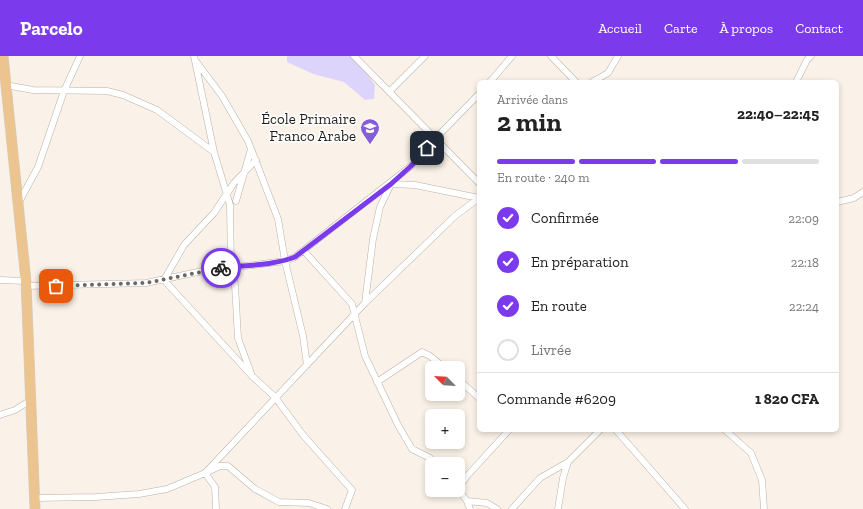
<!DOCTYPE html>
<html lang="fr">
<meta charset="utf-8">
<style>
:root{--surface:#fff;--page:#f2f2f2;--text:#222;--muted:#767676;--line:#e0e0e0;--accent:#7c3aed}
body{margin:0;font-family:"Zilla Slab",serif;background:var(--page);color:var(--text);height:100vh;display:flex;flex-direction:column;font-size:15px;white-space:nowrap}
*{box-sizing:border-box;margin:0}
p{font-size:13px;color:var(--muted)}
.icon{flex:none;width:22px;height:22px;fill:none;stroke:currentColor;stroke-width:2;stroke-linecap:round;stroke-linejoin:round}
.map{position:relative;flex:1;overflow:hidden}
.sheet{position:absolute;left:477px;top:24px;width:362px;height:352px;display:flex;flex-direction:column;background:var(--surface);border-radius:6px;box-shadow:0 2px 6px #0003}
.sheet>*{flex:none}
.needle{width:26px;rotate:294deg}
.tools{position:absolute;left:425px;top:305px;display:grid;gap:8px}
.tools a{display:grid;place-items:center;width:40px;height:40px;border-radius:6px;background:var(--surface);box-shadow:0 2px 6px #0003;font-size:20px}
.pin{position:absolute;display:grid;place-items:center;width:34px;height:34px;color:#fff;margin:-17px;border-radius:8px;box-shadow:0 2px 6px #0006}
.courier{position:absolute;display:grid;place-items:center;width:40px;height:40px;margin:-20px;border:3px solid #7c3aed;border-radius:50%;background:#fff;color:#222;box-shadow:0 1px 5px #0007}
.headline em{font-style:normal;font-weight:700}
.headline div{display:flex;flex-direction:column-reverse}
.headline{display:flex;align-items:center;justify-content:space-between;height:68px;padding:0 20px}
h1{font-size:26px;font-weight:700;line-height:30px}
.bar{display:grid;grid-template-columns:repeat(4,1fr);gap:6px 4px;align-content:center;height:48px;padding:0 20px}
.bar i{height:5px;border-radius:3px;background:var(--line)}
.bar .selected{background:var(--accent)}
.bar p{grid-column:span 4}
.line{display:flex;align-items:center;gap:10px;padding:0 20px;border-top:1px solid var(--line)}
.line div{flex:1}
ol{padding:0 20px;list-style:none}
li{display:flex;align-items:center;gap:12px;height:44px}
li p{margin-inline-start:auto}
li .icon{padding:4px;border-radius:50%;background:var(--accent);color:#fff;stroke-width:4}
li:last-child{color:var(--muted)}
li i{width:22px;height:22px;border:2px solid var(--line);border-radius:50%}
header{display:flex;align-items:center;gap:24px;box-sizing:border-box;height:56px;padding:0 20px;background:var(--accent);color:#fff}
header strong{font-size:19px}
nav{display:flex;gap:22px;margin-inline-start:auto;font-size:14px}
.map>svg:first-child{display:block}
</style>
<header>
<strong>Parcelo</strong>
<nav><a>Accueil</a><a>Carte</a><a>À propos</a><a>Contact</a></nav>
</header>
<div class="map">
<svg width="863" height="453" viewBox="0 0 863 453">
<rect width="100%" height="100%" fill="#faf2e8"/>
<path fill="#ddd4fc" d="M287,0H350L365,15L375,29L374,43L365,44L344,26L313,18L287,6Z"/>
<g fill="none" stroke-linecap="round" stroke-linejoin="round">
<defs>
<path id="minor" d="M194,0L214,96
M354,0L479,127
M551,0L576,26
M195,4L222,40L248,85L278,163L285,205L303,280L307,309
M490,26L512,0
M592,26L608,17L618,0
M796,26L807,4L811,0
M5,29L33,34L107,35L123,39L157,54L214,96L230,149L231,211L235,229L238,282L252,320
M389,36L425,0
M256,104L234,127L214,157L184,189L164,224L252,320L275,341L303,379L352,434L345,453
M236,145L251,93
M19,146L38,111L64,35L80,0
M837,146L854,142L863,136
M304,195L352,248L365,300L398,369L412,393L430,402L436,408
M0,224L26,225
M26,230L146,227L207,214L254,209L285,205L295,201L411,110L435,83L479,38
M365,247L373,183L380,151L391,128L415,129L479,142
M458,323L479,342
M377,326L422,296L430,300L445,312
M0,359L15,354L31,344
M616,374L685,453
M725,374L751,397L762,424L764,453
M458,433L467,420L509,374
M458,433L467,445L470,453
M34,442L96,441L139,438L167,433L205,417L365,247L455,160L479,142
M467,445L487,447L497,453
M216,453L215,431L205,417L220,410H228L255,433L279,446L309,447L327,453
M512,453L540,422L568,406L600,374
M558,453L563,422L568,406"/>
<path id="trunk" d="M3,0L26,225L35,453"/>
</defs>
<use href="#minor" stroke="#b9b1a8" stroke-width="7"/>
<use href="#trunk" stroke="#d3d2d1" stroke-width="11"/>
<use href="#minor" stroke="#fff" stroke-width="6"/>
<use href="#trunk" stroke="#ebc490" stroke-width="10"/>
</g>
<g fill="none" stroke-linecap="round" stroke-linejoin="round">
<path stroke="#6d6862" stroke-width="4" stroke-dasharray="0 7.2" d="M56,230L146,227L221,212"/>
<path stroke="#7c3aed" stroke-width="5" d="M221,212C245,209 271,210 295,201L391,128L411,110L427,92"/>
</g>
<defs>
<symbol id="school-pin" viewBox="-11 -11 22 30"><path d="M0 17L-7.5 6A9.5 9.5 0 1 1 7.5 6Z" fill="#865ed8" stroke="#fff"/><path d="M0-5L7-2L0 1L-7-2ZM-4 1L0 2.5L4 1V4Q0 6-4 4Z" fill="#fff"/></symbol>
</defs>
<g fill-rule="evenodd">
<use href="#school-pin" x="359" y="61" width="22" height="30"/>
</g>
<g text-anchor="middle" dominant-baseline="central" stroke-width="3" stroke-linejoin="round" paint-order="stroke">
<g font-size="15" fill="#211e1a" stroke="#fff" text-anchor="end">
<text x="356" y="63">École Primaire<tspan x="356" dy="17">Franco Arabe</tspan></text>
</g>
</g>
</svg>
<div class="tools">
<a><svg class="needle" viewBox="-14 -14 28 28"><path d="M0-13l5 13h-10z" fill="#e53935"/><path d="M0 13l5-13h-10z" fill="#767676"/></svg></a>
<a>+</a>
<a>−</a>
</div>
<div class="pin" style="left:56px;top:230px;background:#ea580c"><svg class="icon" aria-label="bag" viewBox="0 0 24 24"><path d="M5 8h14l-1 12H6zM9 8a3 3 0 0 1 6 0"/></svg></div>
<div class="pin" style="left:427px;top:92px;background:#1f2937"><svg class="icon" aria-label="home" viewBox="0 0 24 24"><path d="M3 11l9-7 9 7M6 9v11h12V9"/></svg></div>
<div class="courier" style="left:221px;top:212px"><svg class="icon" aria-label="bike" viewBox="0 0 24 24"><circle cx="6" cy="16" r="4"/><circle cx="18" cy="16" r="4"/><path d="M6 16l4-8h5l3 8M10 8l3 8H6M13 5h3"/></svg></div>
<section class="sheet">
<div class="headline"><div><h1>2 min</h1><p>Arrivée dans</p></div><em>22:40–22:45</em></div>
<div class="bar"><i class="selected"></i><i class="selected"></i><i class="selected"></i><i></i><p>En route · 240 m</p></div>
<ol>
<li><svg class="icon" aria-label="check" viewBox="0 0 24 24"><path d="M5 12l5 5 9-10"/></svg>Confirmée<p>22:09</p></li>
<li><svg class="icon" aria-label="check" viewBox="0 0 24 24"><path d="M5 12l5 5 9-10"/></svg>En préparation<p>22:18</p></li>
<li><svg class="icon" aria-label="check" viewBox="0 0 24 24"><path d="M5 12l5 5 9-10"/></svg>En route<p>22:24</p></li>
<li><i></i>Livrée</li>
</ol>
<div class="line" style="height:52px"><div>Commande #6209</div><b>1 820 CFA</b></div>
</section>
</div>
